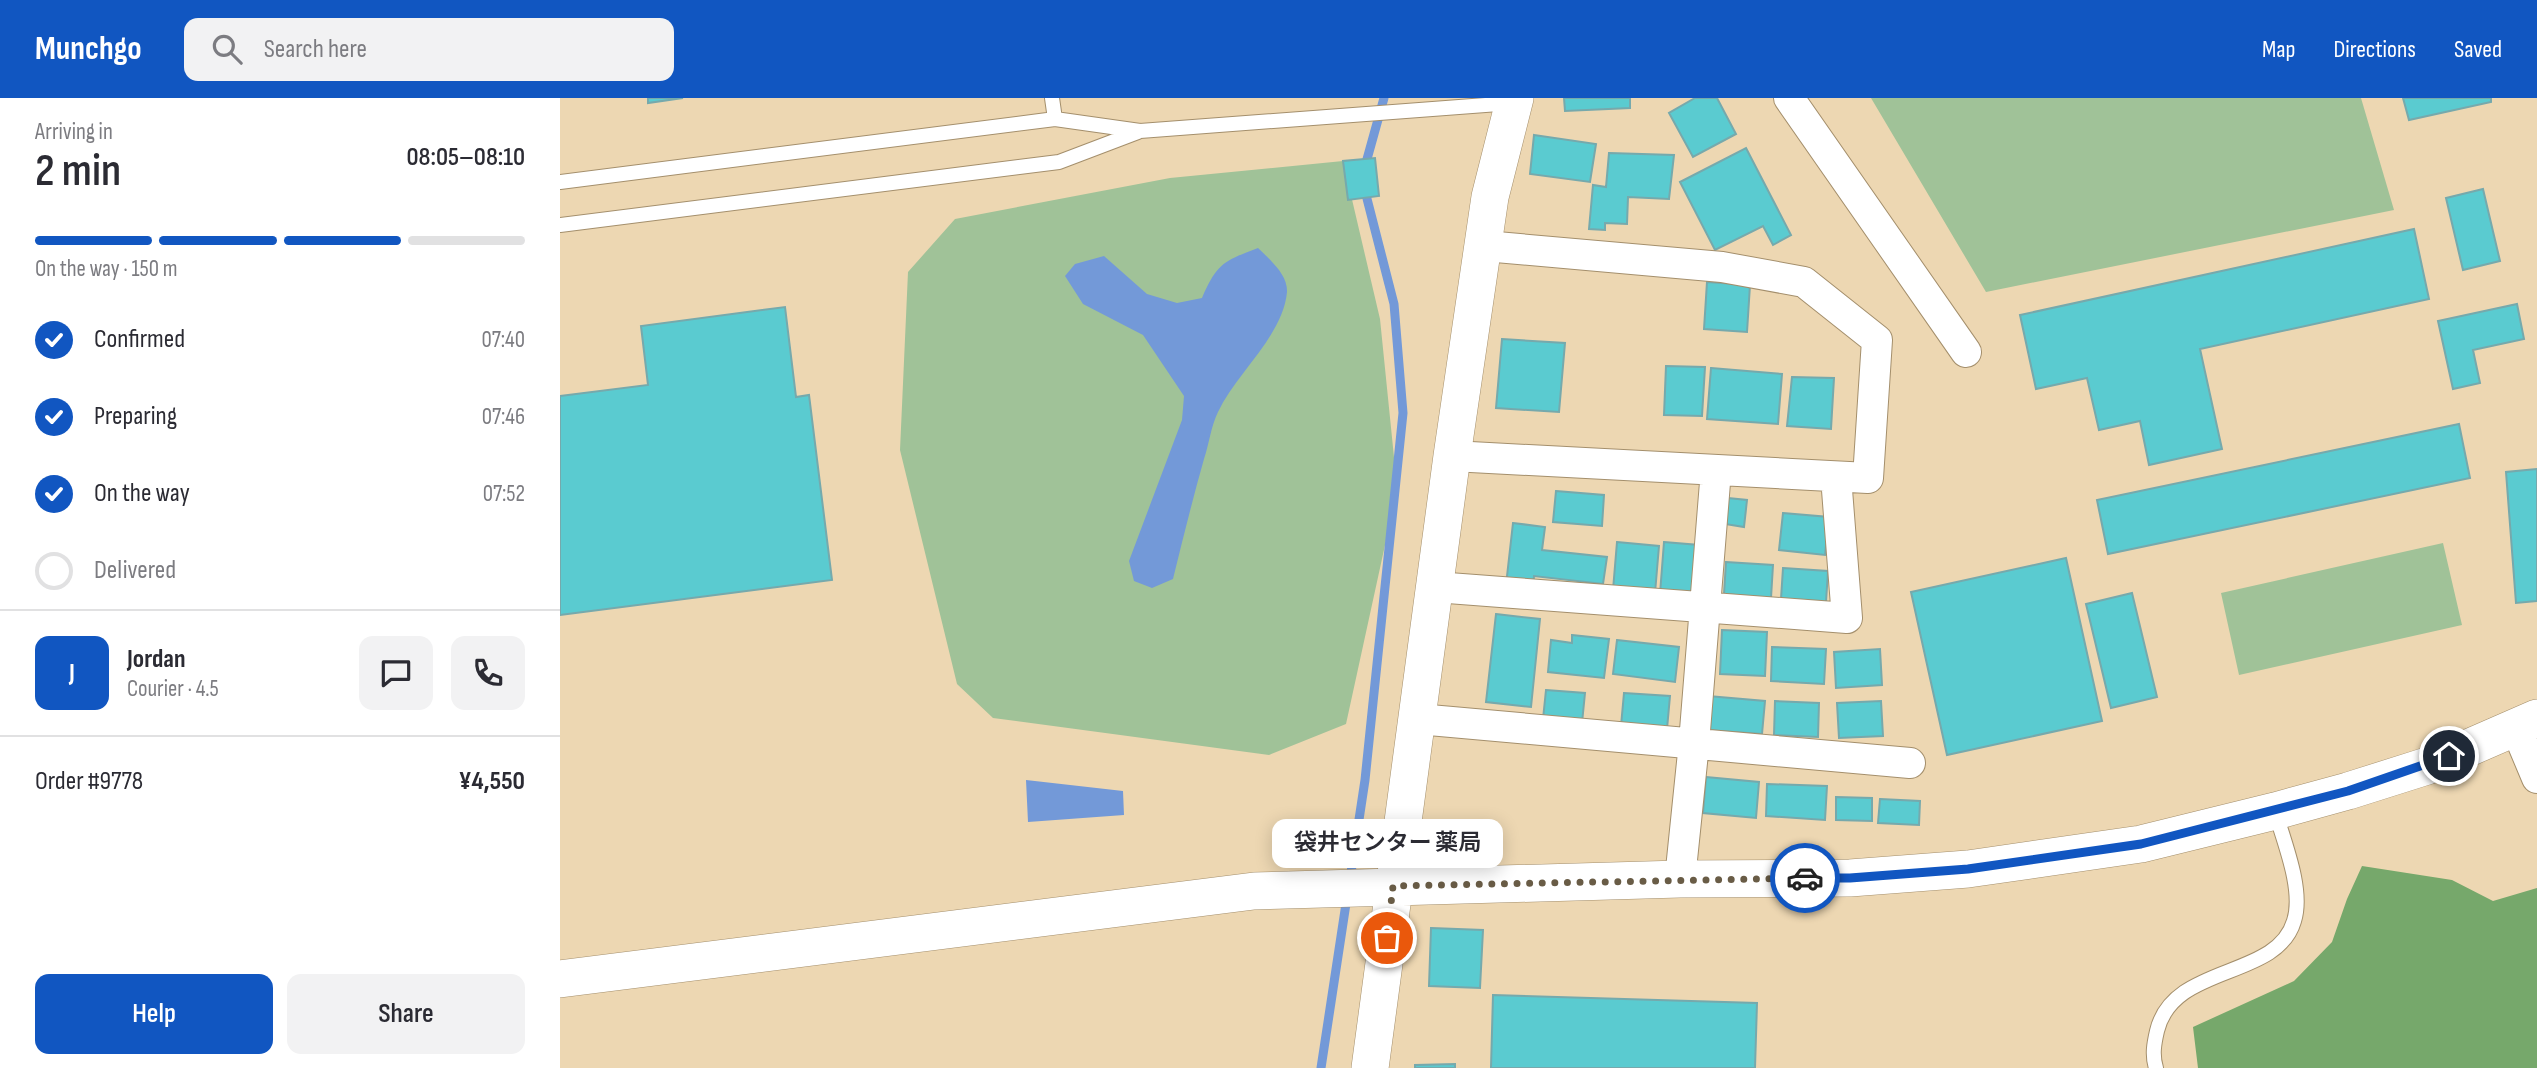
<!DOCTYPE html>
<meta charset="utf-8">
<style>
:root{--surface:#fff;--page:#f2f2f3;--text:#2b2b33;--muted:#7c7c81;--line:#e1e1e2;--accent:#1156c1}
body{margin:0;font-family:"Sofia Sans Condensed","Noto Sans JP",sans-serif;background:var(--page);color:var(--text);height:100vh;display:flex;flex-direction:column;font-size:26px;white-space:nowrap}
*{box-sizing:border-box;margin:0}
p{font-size:23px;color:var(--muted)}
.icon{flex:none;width:38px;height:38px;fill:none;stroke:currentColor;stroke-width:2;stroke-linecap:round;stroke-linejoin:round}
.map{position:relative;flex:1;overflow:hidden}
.details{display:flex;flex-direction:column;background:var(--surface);width:560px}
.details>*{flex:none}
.pin{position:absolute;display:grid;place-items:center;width:60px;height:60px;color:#fff;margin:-30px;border:4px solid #fff;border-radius:50%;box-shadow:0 2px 7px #0007}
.courier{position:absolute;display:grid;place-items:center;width:70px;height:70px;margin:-35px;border:5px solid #1156c1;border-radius:50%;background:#fff;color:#222;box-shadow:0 2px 9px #0007}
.bubble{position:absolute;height:49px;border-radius:14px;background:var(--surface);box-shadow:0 4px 18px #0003;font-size:23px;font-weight:600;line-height:49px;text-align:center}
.overview em{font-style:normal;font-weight:600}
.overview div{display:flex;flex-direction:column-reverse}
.overview{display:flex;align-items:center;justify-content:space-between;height:119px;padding:0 35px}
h1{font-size:46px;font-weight:600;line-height:52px}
.bar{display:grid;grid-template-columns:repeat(4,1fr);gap:10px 7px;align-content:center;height:84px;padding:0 35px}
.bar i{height:9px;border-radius:5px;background:var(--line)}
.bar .on{background:var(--accent)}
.bar p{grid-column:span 4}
.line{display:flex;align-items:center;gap:18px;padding:0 35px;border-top:2px solid var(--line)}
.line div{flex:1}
.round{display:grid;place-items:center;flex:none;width:74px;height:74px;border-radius:14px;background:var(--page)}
ol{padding:0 35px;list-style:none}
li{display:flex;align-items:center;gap:21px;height:77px}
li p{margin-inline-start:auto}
li .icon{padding:7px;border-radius:50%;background:var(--accent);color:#fff;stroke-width:4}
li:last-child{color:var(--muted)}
li i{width:38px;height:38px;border:4px solid var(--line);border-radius:50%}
.cta{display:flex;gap:14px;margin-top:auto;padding:14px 35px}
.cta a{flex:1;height:80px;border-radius:14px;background:var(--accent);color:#fff;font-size:28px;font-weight:600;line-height:80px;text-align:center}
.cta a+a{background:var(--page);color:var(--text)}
header{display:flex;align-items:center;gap:42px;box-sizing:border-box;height:98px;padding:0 35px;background:var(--accent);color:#fff}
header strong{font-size:33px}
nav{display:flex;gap:38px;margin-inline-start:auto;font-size:24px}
.search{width:490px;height:63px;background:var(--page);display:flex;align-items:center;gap:18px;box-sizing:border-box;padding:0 24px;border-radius:14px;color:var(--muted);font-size:26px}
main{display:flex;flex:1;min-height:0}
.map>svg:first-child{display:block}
</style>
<header>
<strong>Munchgo</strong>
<div class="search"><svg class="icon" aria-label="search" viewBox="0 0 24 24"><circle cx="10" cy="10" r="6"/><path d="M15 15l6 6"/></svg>Search here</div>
<nav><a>Map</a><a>Directions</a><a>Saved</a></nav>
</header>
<main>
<section class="details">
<div class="overview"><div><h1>2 min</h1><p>Arriving in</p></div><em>08:05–08:10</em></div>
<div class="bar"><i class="on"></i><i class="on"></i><i class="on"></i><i></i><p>On the way · 150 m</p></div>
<ol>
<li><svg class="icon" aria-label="check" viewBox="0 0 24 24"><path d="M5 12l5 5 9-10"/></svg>Confirmed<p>07:40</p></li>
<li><svg class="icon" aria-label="check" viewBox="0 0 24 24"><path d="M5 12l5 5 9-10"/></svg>Preparing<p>07:46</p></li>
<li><svg class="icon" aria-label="check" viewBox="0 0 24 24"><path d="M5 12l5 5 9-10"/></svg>On the way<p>07:52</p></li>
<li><i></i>Delivered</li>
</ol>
<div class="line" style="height:126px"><b class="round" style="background:var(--accent);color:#fff">J</b><div><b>Jordan</b><p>Courier · 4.5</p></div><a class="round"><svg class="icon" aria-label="chat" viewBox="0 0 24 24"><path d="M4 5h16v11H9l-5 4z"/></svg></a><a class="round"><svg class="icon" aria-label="phone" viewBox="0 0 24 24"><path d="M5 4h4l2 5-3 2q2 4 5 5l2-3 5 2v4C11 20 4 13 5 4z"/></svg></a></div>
<div class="line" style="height:91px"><div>Order #9778</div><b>¥4,550</b></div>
<div class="cta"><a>Help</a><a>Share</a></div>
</section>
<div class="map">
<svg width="1977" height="970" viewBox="0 0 1977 970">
<rect width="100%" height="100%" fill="#edd7b2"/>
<path fill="#a0c298" d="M1311,0H1801L1834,112L1426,194Z
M783,63L820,221L836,379L832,415L786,626L709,657L433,620L397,586L340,352L348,174L395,121L610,80Z
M1883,445L1902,527L1679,577L1661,495Z"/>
<path fill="#76a86b" d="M1802,768L1892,782L1933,803L1977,790V970H1638L1633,929L1734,883L1772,844L1787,801Z"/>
<path fill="#7399d8" d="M698,150C709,161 728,176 727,194C723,238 676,275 658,314C651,328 649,346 644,361C633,400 623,440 613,481L592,490L574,483L569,463L622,322L624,298L583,237L523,206L505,178L515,166L544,158L587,196L617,205L642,200C657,165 664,163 698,150Z
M466,682L563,693L564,717L468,724Z"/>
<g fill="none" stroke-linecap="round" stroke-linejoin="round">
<path stroke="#7399d8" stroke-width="9" d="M804,72L824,0
M790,781L805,682L843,315L834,206L804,89
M761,970L787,799"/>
</g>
<path fill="#5acbd0" stroke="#76a9ac" stroke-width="2" d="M88,0H123L88,5Z
M1004,0H1070V10L1005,13Z
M1135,0H1157L1176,36L1133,59L1109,15Z
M1843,0H1931V4L1849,22Z
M974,37L1036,46L1030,84L970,76Z
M1186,50L1231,137L1213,147L1203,128L1155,152L1120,84Z
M1049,55L1114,57L1109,101L1068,99L1067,126L1045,125V132L1029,131L1033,87L1046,89Z
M815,60L819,98L788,102L783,63Z
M1923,91L1940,163L1903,172L1886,100Z
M1854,131L1869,201L1640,251L1662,351L1589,367L1580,323L1539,332L1527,280L1476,291L1460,217Z
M1147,184L1190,187L1187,234L1144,231Z
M1957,206L1964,241L1913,252L1920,285L1893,291L1878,223Z
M225,209L236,299L249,297L272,482L0,517V298L88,287L81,228Z
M942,241L1005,245L999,314L936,310Z
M1106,268L1145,269L1142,318L1104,317Z
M1151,270L1222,276L1218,326L1147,321Z
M1232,279L1274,280L1271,331L1227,328Z
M1899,326L1910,380L1548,456L1537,402Z
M1977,371V503L1956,505L1946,374Z
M996,393L1044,397L1042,428L993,424Z
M1168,400L1187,402L1184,429L1165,426Z
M1223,415L1269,419L1265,457L1219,452Z
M953,425L985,429L982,452L1047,459L1043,486L974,478L973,490L946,487Z
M1057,444L1099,448L1095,495L1053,492Z
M1104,444L1139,447L1135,499L1100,496Z
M1506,460L1542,623L1387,657L1351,494Z
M1166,464L1213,467L1211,500L1164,496Z
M1223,470L1268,473L1266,504L1221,501Z
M1572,495L1597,599L1551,610L1526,506Z
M936,516L980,521L971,609L926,604Z
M1162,532L1207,534L1205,578L1160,576Z
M1012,537L1049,541L1044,580L988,574L991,542L1012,545Z
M1057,542L1119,549L1115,584L1053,576Z
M1212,549L1266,551L1264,586L1211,583Z
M1320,551L1322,587L1276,590L1274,554Z
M986,592L1025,595L1022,625L983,621Z
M1064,595L1110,598L1107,631L1061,628Z
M1148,598L1205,603L1202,636L1145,632Z
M1215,603L1259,605L1258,639L1214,637Z
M1321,603L1323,638L1279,640L1277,605Z
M1146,679L1199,684L1196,720L1143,715Z
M1207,686L1267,688L1265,722L1206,718Z
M1276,699L1312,700V723L1276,722Z
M1320,701L1360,703L1359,727L1318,725Z
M871,830L923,832L920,890L869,888Z
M933,897L1197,905L1195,970H931Z
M895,966V970H855V967Z"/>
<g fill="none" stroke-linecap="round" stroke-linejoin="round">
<defs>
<path id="service" d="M492,0L495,21
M0,84L495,21L580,33L952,5
M0,127L499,64L578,34
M1596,970C1592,957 1594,946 1597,933C1613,865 1717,882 1734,823C1744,792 1724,744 1715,713"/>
<path id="minor" d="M1229,0L1406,254
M892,358L1308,380L1317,242L1244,184L1162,169L925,148
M875,489L1287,520L1276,379
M858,621L1350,665
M1956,630L1977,680
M1120,781L1134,645L1156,372"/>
<path id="tertiary" d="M0,881L694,793L1120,781L1290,780L1408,771L1581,746L1715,713L1788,693L1867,668L1977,620
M810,970L892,358L930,99L955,0"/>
</defs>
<use href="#service" stroke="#a48f6c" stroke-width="16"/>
<use href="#minor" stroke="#a48f6c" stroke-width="32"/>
<use href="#tertiary" stroke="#a48f6c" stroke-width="38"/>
<use href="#service" stroke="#fff" stroke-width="14"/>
<use href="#minor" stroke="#fff" stroke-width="30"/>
<use href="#tertiary" stroke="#fff" stroke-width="37"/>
</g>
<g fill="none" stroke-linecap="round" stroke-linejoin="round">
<path stroke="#695c46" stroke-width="7" stroke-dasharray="0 12.6" d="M827,840L833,788L1245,780"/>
<path stroke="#1156c1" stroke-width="9" d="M1245,780H1290L1408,771L1581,746L1788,693L1889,658"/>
</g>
</svg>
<div class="pin" style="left:827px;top:840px;background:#ea580c"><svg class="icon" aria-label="bag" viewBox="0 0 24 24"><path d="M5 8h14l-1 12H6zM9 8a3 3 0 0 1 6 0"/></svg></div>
<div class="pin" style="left:1889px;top:658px;background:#1f2937"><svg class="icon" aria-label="home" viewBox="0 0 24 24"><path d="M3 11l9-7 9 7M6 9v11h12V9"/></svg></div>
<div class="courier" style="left:1245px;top:780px"><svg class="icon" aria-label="car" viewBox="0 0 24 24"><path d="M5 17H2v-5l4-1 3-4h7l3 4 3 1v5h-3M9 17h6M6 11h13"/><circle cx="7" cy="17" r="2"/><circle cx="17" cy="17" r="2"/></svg></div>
<div class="bubble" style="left:712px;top:721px;width:231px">袋井センター 薬局</div>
</div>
</main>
